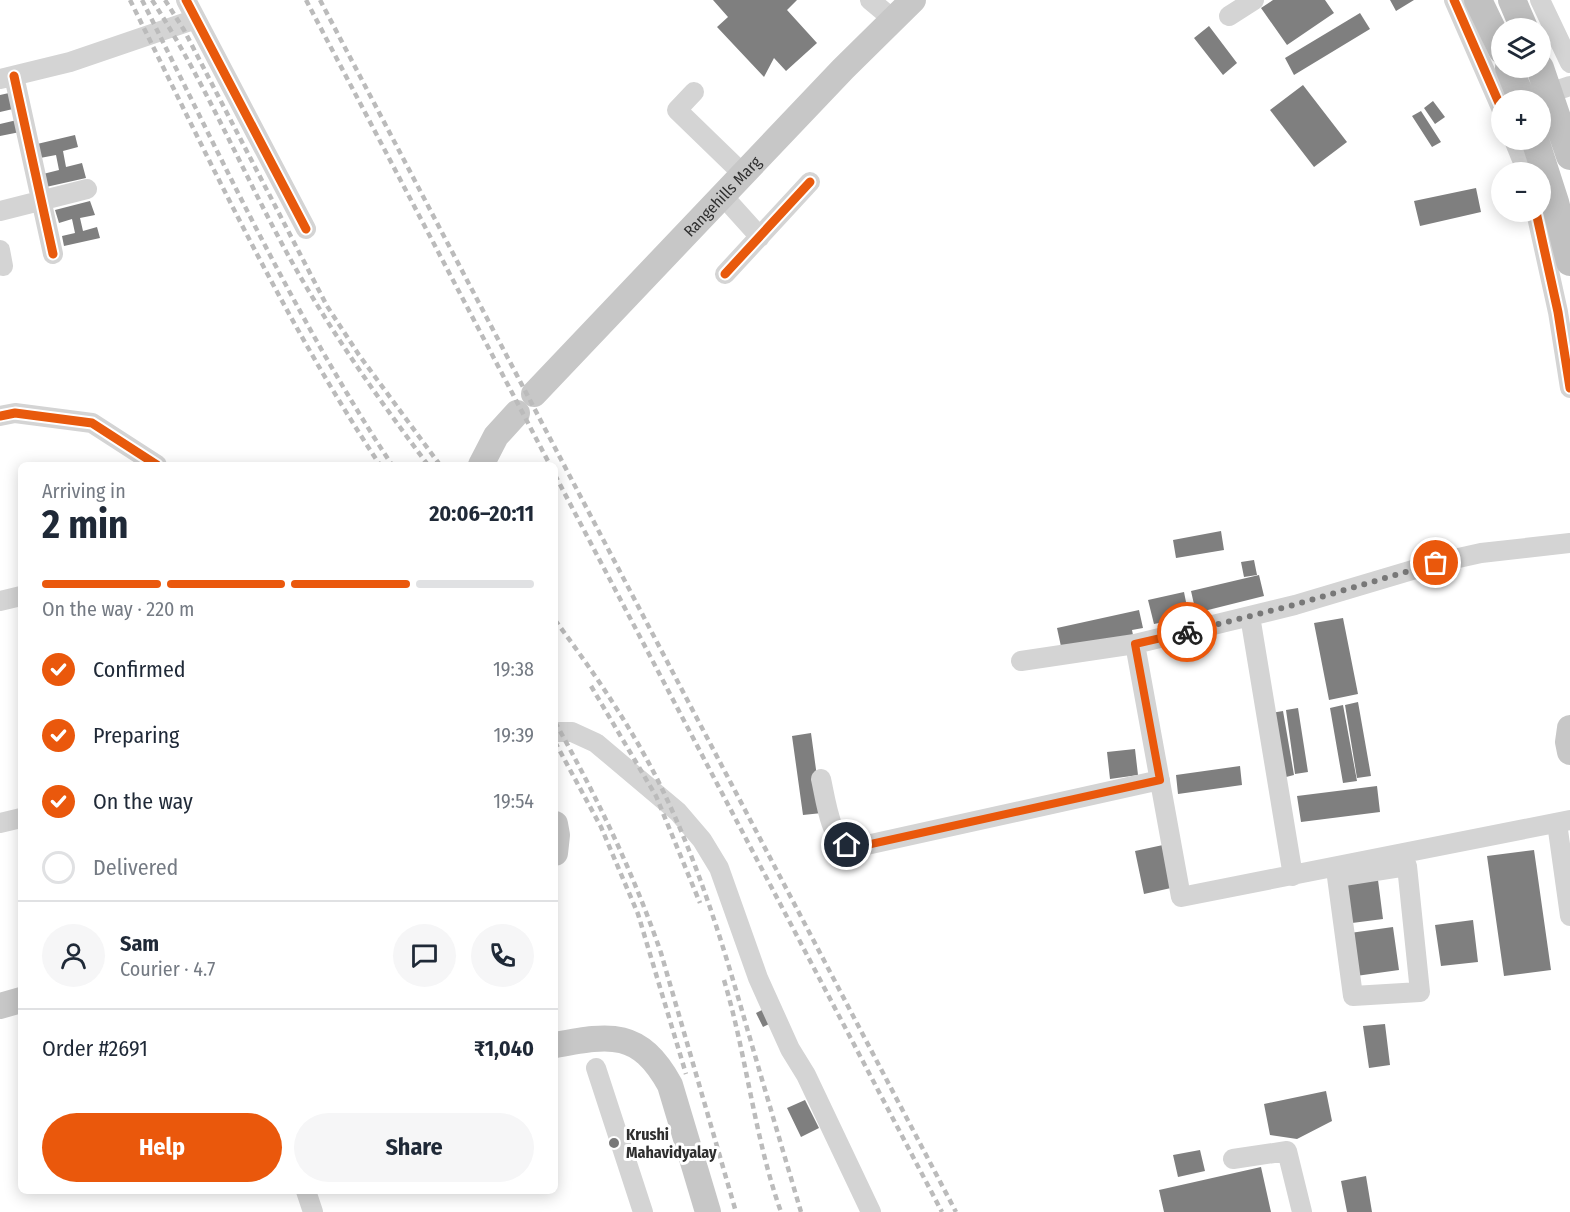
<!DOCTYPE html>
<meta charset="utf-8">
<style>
:root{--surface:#fff;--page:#f6f6f7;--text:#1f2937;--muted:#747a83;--line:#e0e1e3;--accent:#ea580c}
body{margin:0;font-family:"Fira Sans Condensed",sans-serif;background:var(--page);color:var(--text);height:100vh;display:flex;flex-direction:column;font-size:22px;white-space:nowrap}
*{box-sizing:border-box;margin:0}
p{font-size:20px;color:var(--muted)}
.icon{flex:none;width:33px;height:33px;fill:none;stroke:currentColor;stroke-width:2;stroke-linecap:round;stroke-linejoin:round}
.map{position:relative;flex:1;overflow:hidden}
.side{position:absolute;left:18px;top:462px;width:540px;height:732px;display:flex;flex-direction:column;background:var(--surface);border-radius:9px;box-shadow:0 3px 15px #0003}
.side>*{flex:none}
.buttons{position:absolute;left:1491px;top:18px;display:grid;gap:12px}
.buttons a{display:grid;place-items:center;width:60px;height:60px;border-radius:50%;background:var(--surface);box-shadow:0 3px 15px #0003;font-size:30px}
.pin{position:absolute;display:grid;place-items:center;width:51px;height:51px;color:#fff;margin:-26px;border:3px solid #fff;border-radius:50%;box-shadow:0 2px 6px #0007}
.courier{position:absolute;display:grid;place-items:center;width:60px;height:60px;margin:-30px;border:4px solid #ea580c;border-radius:50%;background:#fff;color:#222;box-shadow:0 2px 8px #0007}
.head em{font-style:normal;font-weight:700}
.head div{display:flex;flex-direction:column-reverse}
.head{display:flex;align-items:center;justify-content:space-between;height:102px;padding:0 24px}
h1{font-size:39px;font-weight:700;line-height:45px}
.bar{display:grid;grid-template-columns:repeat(4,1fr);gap:9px 6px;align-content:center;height:72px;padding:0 24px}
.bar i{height:8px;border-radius:4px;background:var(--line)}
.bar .selected{background:var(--accent)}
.bar p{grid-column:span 4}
.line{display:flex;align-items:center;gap:15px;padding:0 24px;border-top:2px solid var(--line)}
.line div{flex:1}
.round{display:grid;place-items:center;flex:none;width:63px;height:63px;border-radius:32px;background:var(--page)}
ol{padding:0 24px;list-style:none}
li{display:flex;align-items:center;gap:18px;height:66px}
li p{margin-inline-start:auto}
li .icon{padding:6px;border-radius:50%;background:var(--accent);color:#fff;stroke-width:4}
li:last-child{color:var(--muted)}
li i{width:33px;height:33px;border:3px solid var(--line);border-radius:50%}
.action{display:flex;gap:12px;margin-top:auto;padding:12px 24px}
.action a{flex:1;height:69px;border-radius:36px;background:var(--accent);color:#fff;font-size:24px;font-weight:700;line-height:69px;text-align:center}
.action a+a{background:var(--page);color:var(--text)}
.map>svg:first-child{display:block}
</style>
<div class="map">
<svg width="1570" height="1212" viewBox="0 0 1570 1212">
<rect width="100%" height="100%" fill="#fff"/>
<path fill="#7f7f7f" d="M713,0H797L787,10L817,43L786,71L774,58L764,77L717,27L728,17Z
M1273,0H1325L1334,13L1287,45L1261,8Z
M1390,0H1414L1396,11Z
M1360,13L1370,29L1294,75L1285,58Z
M1209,26L1237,63L1223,75L1194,38Z
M1303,85L1347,142L1314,167L1270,110Z
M9,93L13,109L0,112V95Z
M1433,101L1445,117L1435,124L1424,108Z
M1421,111L1441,142L1432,147L1412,116Z
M17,120L20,132L0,136V124Z
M75,135L78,147L63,151L66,167L82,163L86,178L46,187L43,174L59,170L56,155L40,158L37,144Z
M1476,188L1481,212L1420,226L1414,201Z
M90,201L95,215L80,218L83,231L97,227L100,238L64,246L62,236L75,233L72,219L59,223L55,210Z
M1221,531L1224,550L1176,558L1173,540Z
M1254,560L1257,575L1244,577L1241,562Z
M1259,575L1264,596L1196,613L1191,591Z
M1184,592L1189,617L1154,624L1148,600Z
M1139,610L1143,628L1132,630L1133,635L1062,651L1057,628Z
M1343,618L1358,694L1329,700L1314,623Z
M1358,702L1371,776L1357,778L1345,705Z
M1343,705L1357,781L1343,783L1330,708Z
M1298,708L1308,772L1295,774L1286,710Z
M1283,711L1294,775L1282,778L1271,713Z
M811,733L822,813L803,815L792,736Z
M1135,749L1138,775L1110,779L1107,752Z
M1240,766L1242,785L1178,794L1176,775Z
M1377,786L1380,812L1301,822L1297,796Z
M1163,845L1171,888L1144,894L1135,851Z
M1534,850L1551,970L1504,976L1487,856Z
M1378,880L1383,919L1352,923L1347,884Z
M1473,920L1478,962L1441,966L1435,925Z
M1393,927L1399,970L1356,976L1350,933Z
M764,1009L771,1023L763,1027L756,1013Z
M1385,1024L1390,1065L1369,1068L1363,1026Z
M1326,1091L1332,1121L1297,1139L1270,1135L1264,1104Z
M805,1100L819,1128L801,1137L787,1108Z
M1200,1150L1205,1171L1178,1177L1173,1155Z
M1261,1167L1271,1212H1164L1159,1190Z
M1366,1176L1372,1212H1347L1341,1181Z"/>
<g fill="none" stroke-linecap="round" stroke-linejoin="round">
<path stroke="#d4d4d4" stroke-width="20" d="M186,0L306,229
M870,0L894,20
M1454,0L1502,110
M1540,0L1570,63
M1229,16L1254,0
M14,76L53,254
M0,79L70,62L196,19
M694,92L677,110L743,174
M1549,93L1570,86
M1514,140L1527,172
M723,196L760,237
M0,211L87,189
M1536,212L1558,312L1570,388
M0,250L3,266
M725,274L810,182
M0,416L15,413L92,423L157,465
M0,601L21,596
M1250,616L1293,876
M1135,644L1181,897L1570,820
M1021,661L1135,644L1295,605L1436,563L1481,553L1570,543
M555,732H572L596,743L678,812L702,840L719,868L758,978L790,1049L806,1075L871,1212
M821,779C825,796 830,839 847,845C851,846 858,845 862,846L1160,780
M0,823L21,818
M1557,823L1570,916
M1407,866L1420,992L1353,996L1337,877Z
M596,1068L643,1212
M1233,1159L1287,1151L1302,1212
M306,1191L313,1212"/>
<g stroke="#c7c7c7" stroke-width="26">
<path id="s1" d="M534,394L843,69L913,0"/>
<path d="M481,465L496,436L517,413"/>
<path d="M1570,728L1568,742L1570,752"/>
<path d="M555,824L557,835L555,853"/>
<path d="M0,1006L21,1000"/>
<path d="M555,1045C610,1035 639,1029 670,1085L708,1212"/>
</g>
<path stroke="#c1c1c1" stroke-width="28" d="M1478,0L1502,50
M1512,0L1524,28
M1509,68L1522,100
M1540,68L1570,156
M1535,140L1555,202L1570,262"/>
<path stroke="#bbb" stroke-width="4.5" stroke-dasharray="6 4.5" stroke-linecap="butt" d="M130,0C208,157 283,319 380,465
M142,0C221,157 295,318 392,465
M152,0C204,80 241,169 287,253C328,328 377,397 428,465
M165,0L184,30L327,306L359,355L440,465
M306,0L550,465
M320,0L956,1212
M555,475L942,1212
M555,620C595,674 635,732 664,793C700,868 724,948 747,1028C765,1090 783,1151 801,1212
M591,686L656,796L700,903
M555,722C597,797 633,872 661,953L736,1212
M555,742L601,827L638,914L686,1074
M724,980C747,1057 754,1136 781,1212"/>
<defs>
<path id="cycleway" d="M186,0L306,229
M1454,0L1502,110
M14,76L53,254
M1536,212L1558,312L1570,388
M725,274L810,182
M0,416L15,413L92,423L157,465"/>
</defs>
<use href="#cycleway" stroke="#fff" stroke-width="13"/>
<use href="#cycleway" stroke="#e8590c" stroke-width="9"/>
</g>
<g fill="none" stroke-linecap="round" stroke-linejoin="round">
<path stroke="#787878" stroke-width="6" stroke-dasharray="0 10.8" d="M1187,632L1294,605L1436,563"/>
<path stroke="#ea580c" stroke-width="8" d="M847,845L862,846L1160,780L1135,644L1187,632"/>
</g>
<circle fill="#787878" stroke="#fff" stroke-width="2" cx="614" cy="1143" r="6"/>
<g text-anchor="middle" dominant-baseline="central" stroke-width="6" stroke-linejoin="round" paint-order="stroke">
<g font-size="16" fill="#2f2f2f" stroke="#fff">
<text stroke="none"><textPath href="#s1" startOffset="273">Rangehills Marg</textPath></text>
</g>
<g font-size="16" font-weight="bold" fill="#2f2f2f" stroke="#fff" text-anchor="start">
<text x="626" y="1134">Krushi<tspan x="626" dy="18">Mahavidyalay</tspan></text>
</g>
</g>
</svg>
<div class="buttons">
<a><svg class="icon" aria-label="layers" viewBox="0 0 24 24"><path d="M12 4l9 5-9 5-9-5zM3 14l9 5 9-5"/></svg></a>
<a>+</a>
<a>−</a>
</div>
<div class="pin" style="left:1436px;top:563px;background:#ea580c"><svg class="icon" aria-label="bag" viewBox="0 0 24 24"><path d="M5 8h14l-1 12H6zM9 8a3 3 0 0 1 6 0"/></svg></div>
<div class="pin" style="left:847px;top:845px;background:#1f2937"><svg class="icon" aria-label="home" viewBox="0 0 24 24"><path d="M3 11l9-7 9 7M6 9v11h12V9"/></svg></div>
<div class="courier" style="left:1187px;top:632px"><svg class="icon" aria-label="bike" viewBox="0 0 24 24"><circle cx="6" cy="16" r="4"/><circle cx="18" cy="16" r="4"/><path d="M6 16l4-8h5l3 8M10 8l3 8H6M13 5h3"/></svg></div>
<section class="side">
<div class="head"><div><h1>2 min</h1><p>Arriving in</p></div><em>20:06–20:11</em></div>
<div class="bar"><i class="selected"></i><i class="selected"></i><i class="selected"></i><i></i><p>On the way · 220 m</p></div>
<ol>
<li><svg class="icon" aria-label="check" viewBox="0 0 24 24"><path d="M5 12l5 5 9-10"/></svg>Confirmed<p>19:38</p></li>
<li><svg class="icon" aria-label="check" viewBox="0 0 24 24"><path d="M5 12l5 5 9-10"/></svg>Preparing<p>19:39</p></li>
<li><svg class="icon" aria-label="check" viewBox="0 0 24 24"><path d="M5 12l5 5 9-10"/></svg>On the way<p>19:54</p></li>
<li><i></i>Delivered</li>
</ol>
<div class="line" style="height:108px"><a class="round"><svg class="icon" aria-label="person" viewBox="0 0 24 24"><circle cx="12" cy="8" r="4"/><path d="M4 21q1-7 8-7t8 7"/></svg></a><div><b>Sam</b><p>Courier · 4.7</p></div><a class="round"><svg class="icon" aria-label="chat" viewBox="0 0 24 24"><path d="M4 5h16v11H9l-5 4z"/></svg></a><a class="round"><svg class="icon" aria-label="phone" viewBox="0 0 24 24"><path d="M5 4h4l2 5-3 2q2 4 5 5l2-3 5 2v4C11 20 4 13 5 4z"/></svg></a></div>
<div class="line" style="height:78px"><div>Order #2691</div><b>₹1,040</b></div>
<div class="action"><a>Help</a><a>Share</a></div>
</section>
</div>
